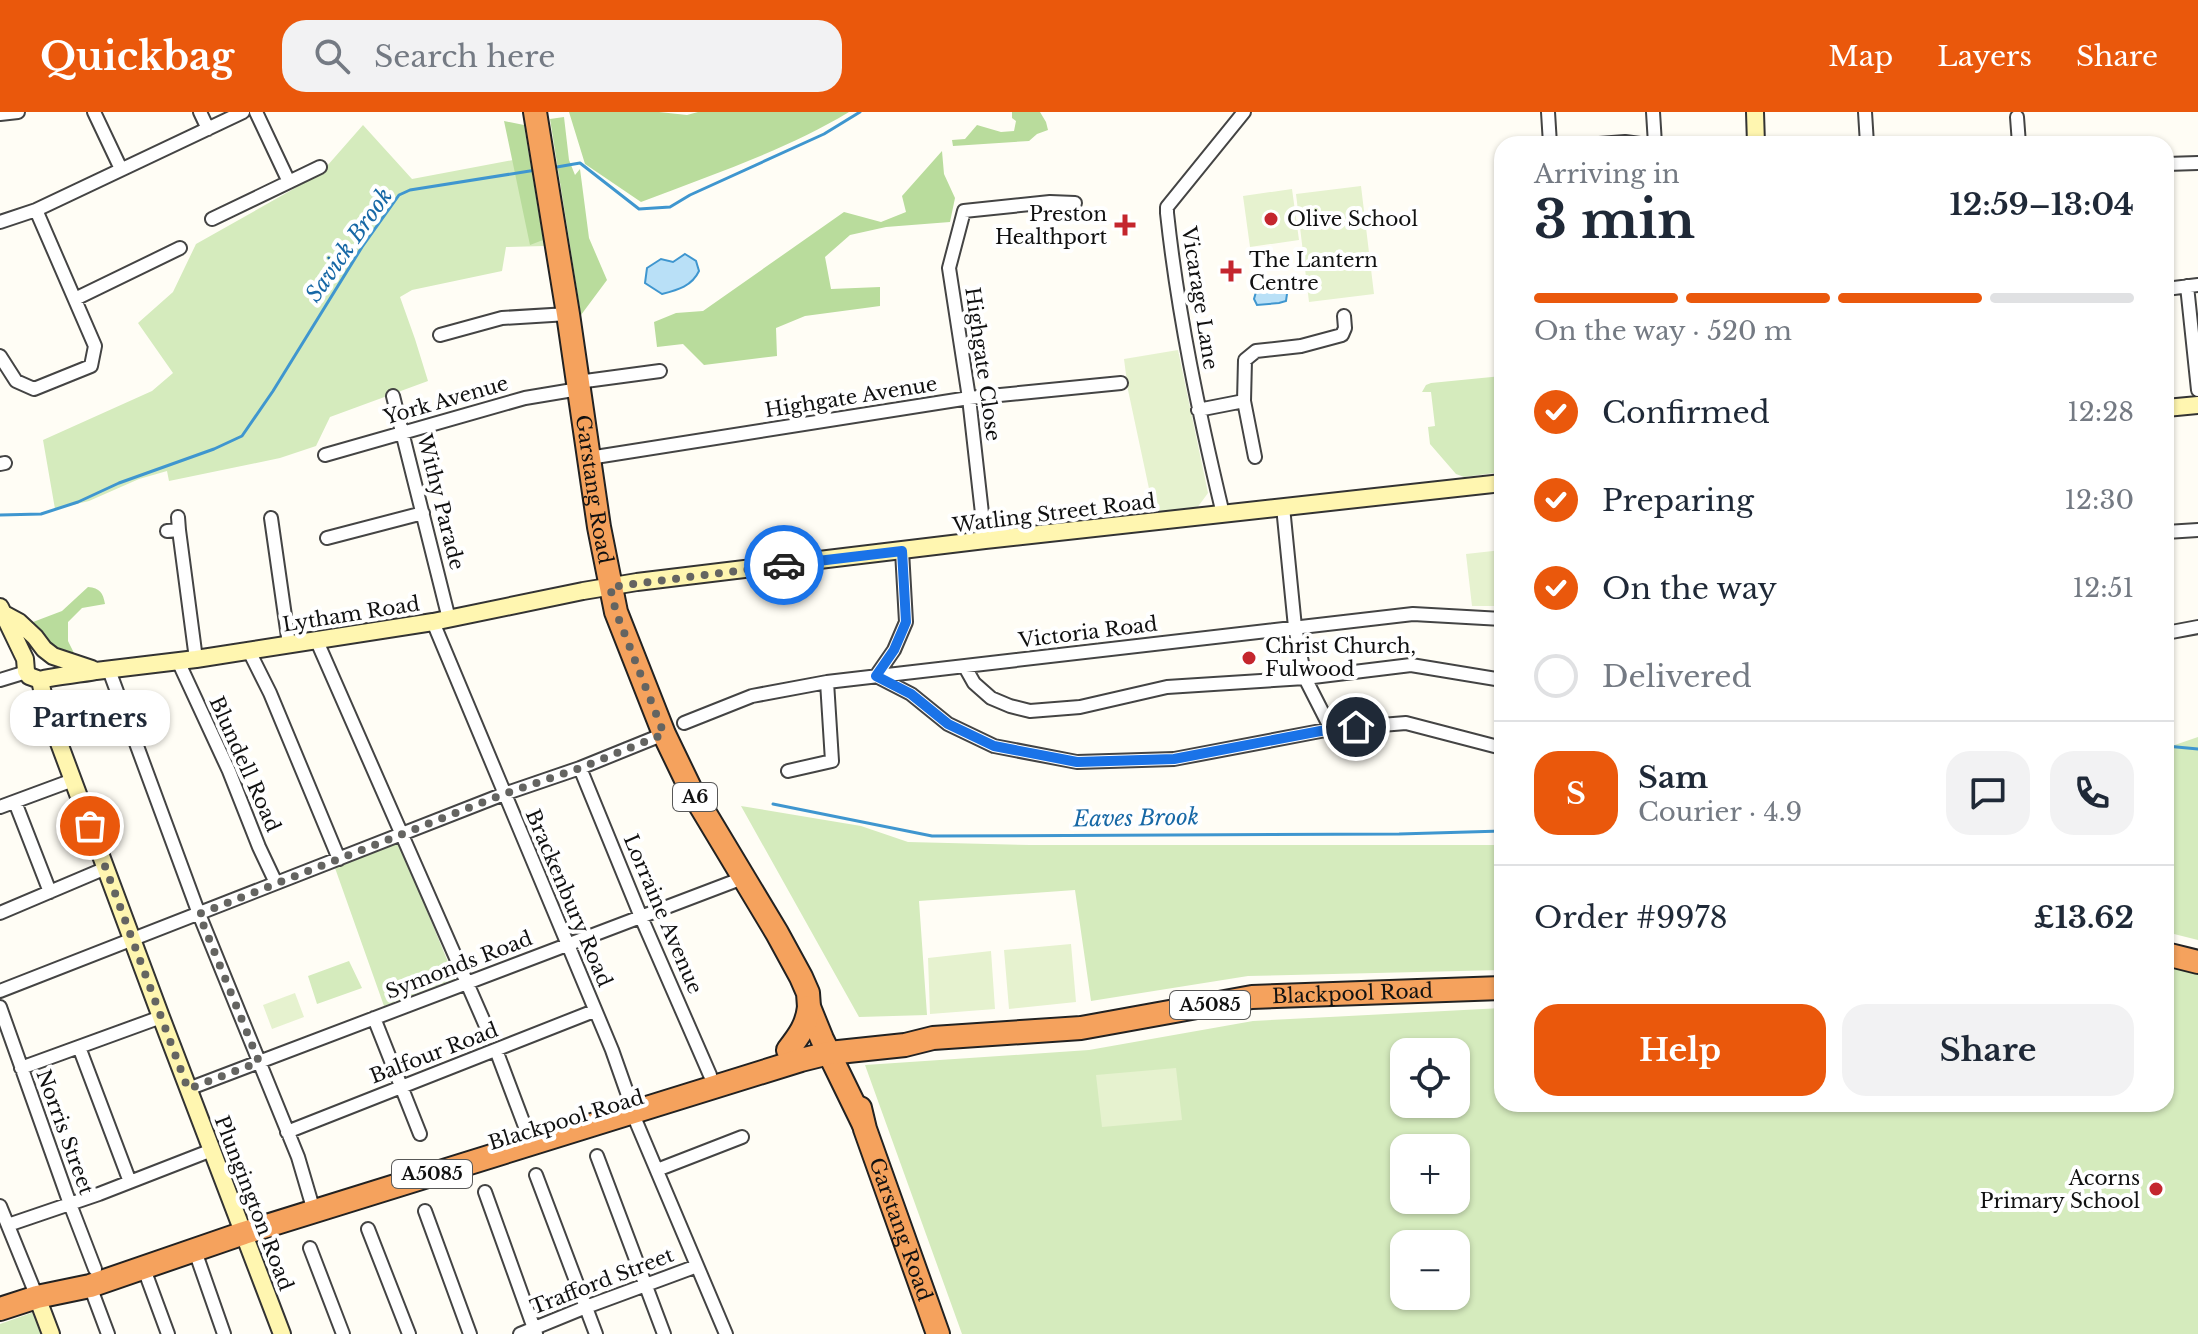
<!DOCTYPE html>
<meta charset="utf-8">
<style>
:root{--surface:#fff;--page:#f2f2f3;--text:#1f2937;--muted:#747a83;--line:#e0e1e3;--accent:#ea580c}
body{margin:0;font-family:"Libre Baskerville",serif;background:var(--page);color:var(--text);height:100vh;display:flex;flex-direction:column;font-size:30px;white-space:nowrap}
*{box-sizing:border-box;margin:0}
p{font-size:26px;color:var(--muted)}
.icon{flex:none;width:44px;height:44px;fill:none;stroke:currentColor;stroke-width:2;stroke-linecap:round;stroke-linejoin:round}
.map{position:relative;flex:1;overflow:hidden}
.sheet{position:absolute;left:1494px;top:24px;width:680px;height:976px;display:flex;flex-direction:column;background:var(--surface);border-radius:24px;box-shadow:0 2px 6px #0004}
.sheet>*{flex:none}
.tools{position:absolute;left:1390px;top:926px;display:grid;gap:16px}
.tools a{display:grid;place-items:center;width:80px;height:80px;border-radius:16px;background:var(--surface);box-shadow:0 2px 6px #0004;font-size:40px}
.pin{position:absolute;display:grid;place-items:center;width:68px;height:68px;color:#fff;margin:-34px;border:4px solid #fff;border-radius:50%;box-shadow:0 2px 8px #0007}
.courier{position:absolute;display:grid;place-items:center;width:80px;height:80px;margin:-40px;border:6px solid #1a73e8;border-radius:50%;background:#fff;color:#222;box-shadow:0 2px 10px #0007}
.bubble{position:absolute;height:56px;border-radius:24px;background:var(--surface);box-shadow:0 2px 6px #0004;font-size:26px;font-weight:700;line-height:56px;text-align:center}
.head em{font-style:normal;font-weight:700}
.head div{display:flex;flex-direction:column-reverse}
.head{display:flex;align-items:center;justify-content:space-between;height:136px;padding:0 40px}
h1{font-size:52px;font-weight:700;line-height:60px}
.bar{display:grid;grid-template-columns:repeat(4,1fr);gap:12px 8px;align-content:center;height:96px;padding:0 40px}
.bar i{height:10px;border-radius:6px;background:var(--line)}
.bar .selected{background:var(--accent)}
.bar p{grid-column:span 4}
.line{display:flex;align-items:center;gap:20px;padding:0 40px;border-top:2px solid var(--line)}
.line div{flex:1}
.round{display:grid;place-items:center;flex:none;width:84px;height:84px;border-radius:24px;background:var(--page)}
ol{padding:0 40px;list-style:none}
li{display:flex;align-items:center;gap:24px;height:88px}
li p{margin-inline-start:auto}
li .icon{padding:8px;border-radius:50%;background:var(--accent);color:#fff;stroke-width:4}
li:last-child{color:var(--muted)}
li i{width:44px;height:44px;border:4px solid var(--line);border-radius:50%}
.action{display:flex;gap:16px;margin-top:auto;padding:16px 40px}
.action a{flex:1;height:92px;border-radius:24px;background:var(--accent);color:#fff;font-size:32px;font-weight:700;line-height:92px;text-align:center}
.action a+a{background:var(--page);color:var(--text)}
header{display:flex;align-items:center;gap:48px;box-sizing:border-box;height:112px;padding:0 40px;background:var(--accent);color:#fff}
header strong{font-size:38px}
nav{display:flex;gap:44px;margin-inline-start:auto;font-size:28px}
.search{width:560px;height:72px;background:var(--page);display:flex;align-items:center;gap:20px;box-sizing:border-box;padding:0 28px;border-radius:24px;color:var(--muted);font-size:30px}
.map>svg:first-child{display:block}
</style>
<header>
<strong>Quickbag</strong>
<div class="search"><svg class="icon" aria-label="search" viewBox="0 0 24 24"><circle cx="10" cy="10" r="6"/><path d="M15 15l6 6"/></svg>Search here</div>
<nav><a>Map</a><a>Layers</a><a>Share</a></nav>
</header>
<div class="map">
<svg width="2198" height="1222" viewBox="0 0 2198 1222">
<rect width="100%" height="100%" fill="#fffdf5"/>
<path fill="#d5ebbd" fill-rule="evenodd" d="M363,13L412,67L529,45L544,134L506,135L502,159L412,178L400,185L415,227L428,269L330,305L316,334L280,346L169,369L167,359L139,367L89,389L55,397L43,328L152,279L173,261L138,211L173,180L196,132L320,62Z
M1502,264V360L1464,365L1456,362L1430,332L1428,315L1435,314L1431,280H1422L1426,273L1431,271Z
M2198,625V828L2166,820V636Z
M741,694L861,714L908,730L1030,733H1502V858L1248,864L1091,889L1075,778L919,789L927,903L859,905Z
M399,731L455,867L384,894L335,756Z
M349,849L362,876L317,892L308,864Z
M2166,849L2198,857V1222H962L865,953L1089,938L1253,909L1502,896V992H2166ZM1404,940H1456V992H1404ZM1404,1036H1456V1088H1404ZM1404,1132H1456V1184H1404Z
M34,1200L43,1222H0V1212Z"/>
<path fill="#b9dc9c" d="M569,0H659L687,3L698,0H849C784,39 711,63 641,90L585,52Z
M1012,0H1040L1046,10L1048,18L1037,22L1029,29L953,34L952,28L965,27L977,13L1001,20L1014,19L1016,9L1012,6Z
M564,5L569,48L575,63L580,57L589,126L607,168L581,203L550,7Z
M504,9L524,13L543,128L530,133Z
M942,39L944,62L955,86L950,110L886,115L850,123L825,145L831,177L880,175V194L805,204L776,216L777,244L704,253L683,232L657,235L654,210L676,201L703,199L844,100L881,110L906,100L902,84Z
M88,475C100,476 103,481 105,492L82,496L68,510V529L74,541C55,542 44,524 33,510L62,499Z"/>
<path fill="#e6f2cf" d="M1361,74L1374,182L1309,190L1296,82Z
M1292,77L1299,128L1250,135L1243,84Z
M1178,238L1208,381L1197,396L1154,400L1128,278L1124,247Z
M1502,438V494H1472L1466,442Z
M1071,832L1076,890L1009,897L1004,838Z
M991,839L995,897L930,902L928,846Z
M295,881L304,905L272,917L263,893Z
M1176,956L1182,1008L1102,1015L1096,963Z"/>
<path fill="#b9e0f7" stroke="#3f96cf" stroke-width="2" d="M685,142L696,149L699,159C692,174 678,178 662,182L645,171L647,156L661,147L673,150Z
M1269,176L1284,177L1287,182L1286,189L1279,191L1257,193L1254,187L1256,180Z"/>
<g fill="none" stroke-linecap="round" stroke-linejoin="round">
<path stroke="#3f96cf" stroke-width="3" d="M551,56L580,51L639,97L670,95L690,83L824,22L860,0
M0,403L41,402L78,390L119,371L214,337L242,324L273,279L362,135L399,83L410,78L536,58
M2166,634L2198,637
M773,692L932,724L1399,722L1502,719"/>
<defs>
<path id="street" d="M94,0L121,57
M200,0L208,17
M256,0L289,70
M1548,0L1550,32
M1653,0L1655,32
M1865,0L1867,32
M0,2L18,0
M2017,5L2019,32
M1599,32L1625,30L1640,32
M2166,52L2198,51
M212,107L320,55
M0,110L36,98L243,0
M2187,174L2198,278
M2166,177L2198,173
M75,187L180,136
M440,223L502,206L568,202
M0,244L16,269L34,277L91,254L95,234L36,98
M578,270L660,259
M393,284L449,507
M1244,289L1245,248L1256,239L1301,234L1342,223L1345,216L1344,204
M1198,298L1244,289L1255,345
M325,343L525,286L579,277
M589,346L969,286L1121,271
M0,352L5,351
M1283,395L1295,515L1305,566L1331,617
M1223,402C1199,302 1178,203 1167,101V95L1244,0
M271,406L289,532
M179,418L196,547
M167,419L179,418L178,405
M2166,420L2198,418
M327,426L423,401
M985,428L969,286L949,156L964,99L1050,90L1075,91
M902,439L906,510L894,538L876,564L911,582L948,612L994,634L1077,650L1174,647L1331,617L1406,611L1502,636
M433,510L612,938L630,989
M2166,521L2198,515
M316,527L485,912
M249,539L270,581L339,747
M178,549L229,659L259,735L276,771
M965,555L974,571L991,586L1010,594L1030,599L1080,595L1167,575L1305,566L1411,553L1502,568
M109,558L199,802L298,1045L311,1089
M0,568L23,561L26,559
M684,611L752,584L827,570L1413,502L1502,507
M580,656L641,805L710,963
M788,659L832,649L827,570
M15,690L50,780
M0,695L73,668
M0,801L106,756
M0,879L504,682L580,656L664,622
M0,895L70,1092L95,1157
M374,906L420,1022
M79,935L130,1070
M496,938L527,1020
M21,956L161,905
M188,977L743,766
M632,1000L726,1222
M287,1020L594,899
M597,1044L664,1222
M657,1058L742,1025
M536,1063L596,1222
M485,1080L536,1222
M0,1094L37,1185
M425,1099L470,1222
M8,1113L99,1082L212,1038
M368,1117L409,1222
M310,1136L343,1222
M195,1139L224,1222
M144,1157L168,1222
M90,1174L108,1222
M520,1222L586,1195L697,1154"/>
<path id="secondary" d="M1755,0L1756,32
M2166,296L2198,293
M0,495L25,547L26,559L29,564L40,568C58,563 77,563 96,559L196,547L433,510L583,479L637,470L985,428L1502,371
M6,503L19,510L35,525L44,537L53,544L92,557
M40,568L46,596L161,905L282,1222
M37,1185L51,1222"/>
<g id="highway">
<path id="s1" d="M535,0L568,202L599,415L616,500L664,622L691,678L777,821L801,865L808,881L809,895L822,927L863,1011"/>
<path d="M2166,842L2198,850"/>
<path d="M788,938C799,924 807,913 809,895"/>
<path id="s2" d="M860,996L865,1017L938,1222"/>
<path id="s3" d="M0,1197L37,1185L90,1174L244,1121L801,948L829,941L905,933L933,926L1081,916L1252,885L1502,876"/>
</g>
</defs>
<use href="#street" stroke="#444" stroke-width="16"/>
<use href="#secondary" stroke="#333" stroke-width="20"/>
<use href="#highway" stroke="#222" stroke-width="26"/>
<use href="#street" stroke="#fff" stroke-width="12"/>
<use href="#secondary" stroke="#fff6b0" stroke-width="16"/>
<use href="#highway" stroke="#f5a25d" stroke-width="22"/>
</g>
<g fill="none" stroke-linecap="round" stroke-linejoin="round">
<path stroke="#646461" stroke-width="8" stroke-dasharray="0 14.4" d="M90,714L188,977L259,950L199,802L504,682L580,656L664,622L616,500L610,475L784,453"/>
<path stroke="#1a73e8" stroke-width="10" d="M784,453L902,439L906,510L894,538L876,564L911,582L948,612L994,634L1077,650L1174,647L1331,617L1356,615"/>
</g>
<g fill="#c4262e" stroke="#fff" stroke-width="3">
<circle cx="1271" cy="107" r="8"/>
<path d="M1121 101h8v8h8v8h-8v8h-8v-8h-8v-8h8z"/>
<path d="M1227 147h8v8h8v8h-8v8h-8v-8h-8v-8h8z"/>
<circle cx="1249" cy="546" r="8"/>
<circle cx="2156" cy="1077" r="8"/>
</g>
<g text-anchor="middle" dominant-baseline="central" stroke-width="8" stroke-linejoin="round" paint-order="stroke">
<g fill="#fff" stroke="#585858" stroke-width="2">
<rect x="673" y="671" width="44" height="28" rx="6"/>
<rect x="1170" y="879" width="80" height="28" rx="6"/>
<rect x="392" y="1048" width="80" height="28" rx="6"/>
</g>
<g font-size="18" font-weight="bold" fill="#111">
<text x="695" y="685">A6</text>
<text x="1210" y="893">A5085</text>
<text x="432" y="1062">A5085</text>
</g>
<g font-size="20" fill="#111" stroke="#fff" text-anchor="start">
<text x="1107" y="102" text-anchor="end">Preston<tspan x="1107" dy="23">Healthport</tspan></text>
<text x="1287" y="107">Olive School</text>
<text x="1249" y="148">The Lantern<tspan x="1249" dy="23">Centre</tspan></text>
<text x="1265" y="534">Christ Church,<tspan x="1265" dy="23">Fulwood</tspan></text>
<text x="2140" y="1066" text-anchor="end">Acorns<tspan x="2140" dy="23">Primary School</tspan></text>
</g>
<g font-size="20" fill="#111" stroke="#fff">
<text transform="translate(1200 186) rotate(81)">Vicarage Lane</text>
<text transform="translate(983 252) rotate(82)">Highgate Close</text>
<text transform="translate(851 285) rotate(-9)">Highgate Avenue</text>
<text transform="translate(446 288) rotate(-16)">York Avenue</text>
<text stroke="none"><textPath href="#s1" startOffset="382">Garstang Road</textPath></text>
<text transform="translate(441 390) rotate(76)">Withy Parade</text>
<text transform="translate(1054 401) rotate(-7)">Watling Street Road</text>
<text transform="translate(351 502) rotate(-9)">Lytham Road</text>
<text transform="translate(1088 520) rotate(-7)">Victoria Road</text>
<text transform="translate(245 652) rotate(66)">Blundell Road</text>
<text transform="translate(569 786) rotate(67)">Brackenbury Road</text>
<text transform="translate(663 802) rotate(67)">Lorraine Avenue</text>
<text transform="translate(459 853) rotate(-21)">Symonds Road</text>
<text stroke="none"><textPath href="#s3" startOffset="1396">Blackpool Road</textPath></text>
<text transform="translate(434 941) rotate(-21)">Balfour Road</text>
<text transform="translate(566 1008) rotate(-17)">Blackpool Road</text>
<text transform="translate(65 1020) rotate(70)">Norris Street</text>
<text transform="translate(254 1091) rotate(69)">Plungington Road</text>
<text stroke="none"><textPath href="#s2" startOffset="128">Garstang Road</textPath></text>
<text transform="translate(602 1169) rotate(-21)">Trafford Street</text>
</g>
<g font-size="22" font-style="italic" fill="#1768a6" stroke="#fff">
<text transform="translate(349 133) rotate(-55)">Savick Brook</text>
<text transform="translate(1136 706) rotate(-1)">Eaves Brook</text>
</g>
</g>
</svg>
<div class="tools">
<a><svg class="icon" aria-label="locate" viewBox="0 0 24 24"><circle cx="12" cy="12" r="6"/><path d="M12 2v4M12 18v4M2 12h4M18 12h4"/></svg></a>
<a>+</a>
<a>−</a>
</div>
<div class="pin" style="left:90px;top:714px;background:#ea580c"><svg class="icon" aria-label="bag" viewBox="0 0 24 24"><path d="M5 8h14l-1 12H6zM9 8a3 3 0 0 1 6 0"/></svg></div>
<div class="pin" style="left:1356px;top:615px;background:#1f2937"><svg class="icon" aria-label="home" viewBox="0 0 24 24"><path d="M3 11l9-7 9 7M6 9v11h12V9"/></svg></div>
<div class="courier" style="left:784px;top:453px"><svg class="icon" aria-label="car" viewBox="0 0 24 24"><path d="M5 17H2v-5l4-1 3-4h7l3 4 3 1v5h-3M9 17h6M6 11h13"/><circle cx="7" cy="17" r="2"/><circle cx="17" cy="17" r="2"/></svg></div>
<div class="bubble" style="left:10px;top:578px;width:160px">Partners</div>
<section class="sheet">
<div class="head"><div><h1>3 min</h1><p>Arriving in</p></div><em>12:59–13:04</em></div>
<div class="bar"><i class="selected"></i><i class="selected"></i><i class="selected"></i><i></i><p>On the way · 520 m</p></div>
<ol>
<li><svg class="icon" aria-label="check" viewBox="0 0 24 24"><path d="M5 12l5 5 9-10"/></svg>Confirmed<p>12:28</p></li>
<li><svg class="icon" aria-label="check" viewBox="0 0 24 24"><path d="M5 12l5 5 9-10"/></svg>Preparing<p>12:30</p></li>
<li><svg class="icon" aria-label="check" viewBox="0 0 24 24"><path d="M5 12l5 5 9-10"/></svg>On the way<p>12:51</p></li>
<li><i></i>Delivered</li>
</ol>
<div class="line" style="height:144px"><b class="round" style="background:var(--accent);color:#fff">S</b><div><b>Sam</b><p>Courier · 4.9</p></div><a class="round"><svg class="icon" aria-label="chat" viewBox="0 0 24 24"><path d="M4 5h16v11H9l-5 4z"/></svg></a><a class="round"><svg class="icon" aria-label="phone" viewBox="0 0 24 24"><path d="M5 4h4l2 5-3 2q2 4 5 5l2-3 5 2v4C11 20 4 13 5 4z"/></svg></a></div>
<div class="line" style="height:104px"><div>Order #9978</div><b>£13.62</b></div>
<div class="action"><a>Help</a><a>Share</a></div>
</section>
</div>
